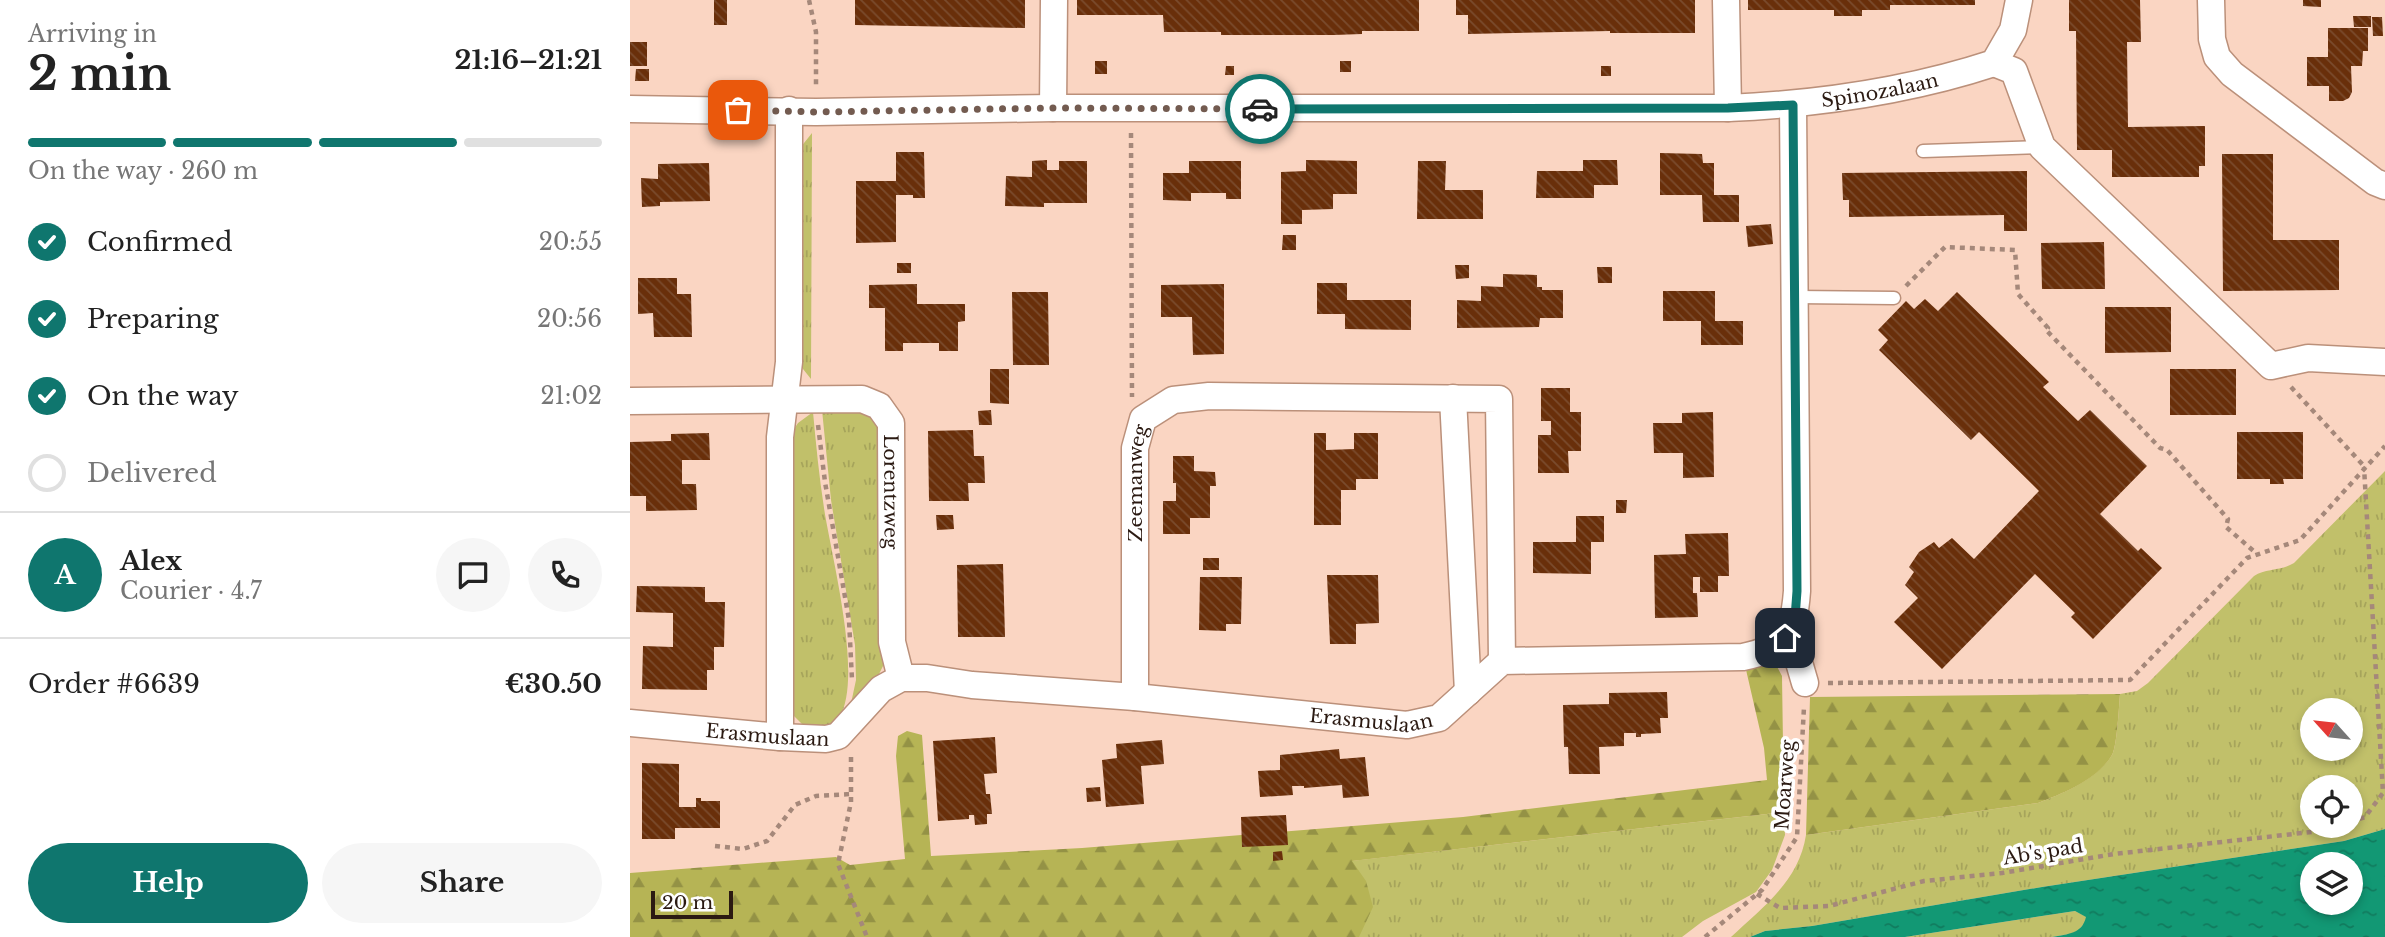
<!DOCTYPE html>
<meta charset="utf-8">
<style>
:root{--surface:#fff;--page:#f6f6f6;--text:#222;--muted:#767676;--line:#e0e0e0;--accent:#0f766e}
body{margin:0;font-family:"Libre Baskerville",serif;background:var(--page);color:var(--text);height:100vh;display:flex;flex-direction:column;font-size:26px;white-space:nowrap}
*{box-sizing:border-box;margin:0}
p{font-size:23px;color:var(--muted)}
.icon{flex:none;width:38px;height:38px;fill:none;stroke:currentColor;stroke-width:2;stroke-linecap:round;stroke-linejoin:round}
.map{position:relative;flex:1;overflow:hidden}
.sheet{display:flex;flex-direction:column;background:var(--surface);width:630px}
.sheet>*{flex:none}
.needle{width:46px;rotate:297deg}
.fabs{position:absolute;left:1670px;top:698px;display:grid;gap:14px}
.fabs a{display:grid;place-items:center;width:63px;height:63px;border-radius:50%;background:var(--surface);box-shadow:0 4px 10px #0003;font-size:35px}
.scale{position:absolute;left:21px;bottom:18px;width:82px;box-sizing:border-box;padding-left:7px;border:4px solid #2b1a12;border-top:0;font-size:19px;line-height:24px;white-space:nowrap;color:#2b1a12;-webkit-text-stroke:5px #fff;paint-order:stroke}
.pin{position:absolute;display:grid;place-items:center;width:60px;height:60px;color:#fff;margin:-30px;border-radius:14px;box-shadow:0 4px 10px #0006}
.courier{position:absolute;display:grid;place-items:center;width:70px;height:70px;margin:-35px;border:5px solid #0f766e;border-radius:50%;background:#fff;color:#222;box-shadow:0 2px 9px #0007}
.head em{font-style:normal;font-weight:700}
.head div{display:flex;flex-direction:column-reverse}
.head{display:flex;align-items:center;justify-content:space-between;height:119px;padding:0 28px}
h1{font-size:46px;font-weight:700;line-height:52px}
.bar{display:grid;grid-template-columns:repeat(4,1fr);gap:10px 7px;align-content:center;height:84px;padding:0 28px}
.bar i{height:9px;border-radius:5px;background:var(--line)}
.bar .current{background:var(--accent)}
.bar p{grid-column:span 4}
.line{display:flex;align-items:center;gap:18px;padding:0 28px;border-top:2px solid var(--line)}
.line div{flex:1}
.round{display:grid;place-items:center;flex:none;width:74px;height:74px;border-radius:37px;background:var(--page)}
ol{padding:0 28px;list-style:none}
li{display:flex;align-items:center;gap:21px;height:77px}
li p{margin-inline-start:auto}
li .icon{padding:7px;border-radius:50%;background:var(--accent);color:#fff;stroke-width:4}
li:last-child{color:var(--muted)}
li i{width:38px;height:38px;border:4px solid var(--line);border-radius:50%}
.cta{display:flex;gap:14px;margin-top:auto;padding:14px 28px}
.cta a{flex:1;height:80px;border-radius:42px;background:var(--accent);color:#fff;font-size:28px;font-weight:700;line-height:80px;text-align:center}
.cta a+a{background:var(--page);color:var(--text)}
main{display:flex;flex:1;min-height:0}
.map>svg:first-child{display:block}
</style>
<main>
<section class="sheet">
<div class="head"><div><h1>2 min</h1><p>Arriving in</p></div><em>21:16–21:21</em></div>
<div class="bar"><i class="current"></i><i class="current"></i><i class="current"></i><i></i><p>On the way · 260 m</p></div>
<ol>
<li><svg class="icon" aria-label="check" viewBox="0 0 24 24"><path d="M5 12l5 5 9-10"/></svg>Confirmed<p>20:55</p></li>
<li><svg class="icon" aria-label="check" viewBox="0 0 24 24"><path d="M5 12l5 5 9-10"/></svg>Preparing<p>20:56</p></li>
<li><svg class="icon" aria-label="check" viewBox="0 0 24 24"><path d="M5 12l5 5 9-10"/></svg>On the way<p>21:02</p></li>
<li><i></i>Delivered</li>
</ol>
<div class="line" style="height:126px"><b class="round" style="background:var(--accent);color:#fff">A</b><div><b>Alex</b><p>Courier · 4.7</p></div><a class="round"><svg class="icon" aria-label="chat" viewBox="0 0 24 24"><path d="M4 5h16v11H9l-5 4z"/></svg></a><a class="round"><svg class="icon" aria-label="phone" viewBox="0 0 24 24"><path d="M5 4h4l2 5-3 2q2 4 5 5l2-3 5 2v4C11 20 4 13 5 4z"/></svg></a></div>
<div class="line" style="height:91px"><div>Order #6639</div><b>€30.50</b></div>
<div class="cta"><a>Help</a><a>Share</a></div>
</section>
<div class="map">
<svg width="1755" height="937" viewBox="0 0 1755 937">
<defs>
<pattern id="grass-tufts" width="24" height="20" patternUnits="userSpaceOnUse" patternTransform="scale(1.75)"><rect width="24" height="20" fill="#c1c06a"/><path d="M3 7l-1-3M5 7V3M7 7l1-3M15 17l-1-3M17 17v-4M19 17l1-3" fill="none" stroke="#a6a45b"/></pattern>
<pattern id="forest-firs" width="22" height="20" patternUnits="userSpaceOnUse" patternTransform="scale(1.75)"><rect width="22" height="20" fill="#b6b455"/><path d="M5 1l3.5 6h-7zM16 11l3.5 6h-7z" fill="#949245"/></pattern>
<pattern id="water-ripples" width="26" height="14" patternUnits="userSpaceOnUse" patternTransform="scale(1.75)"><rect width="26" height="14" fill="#129874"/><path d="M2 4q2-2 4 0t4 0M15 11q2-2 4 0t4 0" fill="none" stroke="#117b5e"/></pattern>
<pattern id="building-back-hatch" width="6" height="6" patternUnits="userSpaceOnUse" patternTransform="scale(1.75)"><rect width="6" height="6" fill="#692f0a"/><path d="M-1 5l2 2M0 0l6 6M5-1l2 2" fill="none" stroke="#7a4b2d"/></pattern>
</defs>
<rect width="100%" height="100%" fill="#fad5c2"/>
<path fill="url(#grass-tufts)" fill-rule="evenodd" d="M182,133L181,379L173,369L168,354L170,148Z
M192,410H231L248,422L254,664L247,678L220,708L226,680L225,645L201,500Z
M183,412C186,444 189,476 194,508C201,555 234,679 209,718C201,730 186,727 175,727L162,714V432L168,423Z
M1755,471V829L1714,841L1412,887L1182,926L1135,931L1120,937H1101C1133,907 1169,881 1176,835L1408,803C1434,793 1466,780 1482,755C1487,747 1489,706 1490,694L1507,691L1518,683L1624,576C1636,568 1651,571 1664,563ZM1682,710H1720V749H1682ZM1682,788H1720V826H1682Z
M1154,812L1155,835L1142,870L1126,892L1073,921L1052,937H729L721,861Z
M1445,911L1457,917L1454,924L1446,933L1422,937H1275Z"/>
<path fill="url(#forest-firs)" d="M1114,661H1144L1152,676L1154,812L722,861L736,881L743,907L729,937H0V873L206,857L220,865L275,859L266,756L268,736L277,731L292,735L301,856L452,848L833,817L1137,780L1134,748Z
M1490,694C1489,706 1487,747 1482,755C1467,780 1434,793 1408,803L1176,835L1180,697Z"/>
<path fill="url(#water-ripples)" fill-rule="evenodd" d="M1755,829V937H1422C1438,934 1452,934 1456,917L1445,911L1275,937H1120L1135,931L1182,926L1412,887L1714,841ZM1682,864H1720V903H1682Z"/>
<path fill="url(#building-back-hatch)" d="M84,0H97V25H84Z
M225,0H395V28L225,25Z
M447,0H789V31H732V34L704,35H591V32H534L533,15H447Z
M826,0H1065V33H980V31L838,34V15H826Z
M1118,0H1345V5H1260V10H1232V16H1204V10H1118Z
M1439,0H1510L1511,42H1497L1498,127L1575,126V166H1569V177H1482V150H1447L1446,31H1439Z
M1673,0H1691V7L1673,6Z
M1723,16H1741V27H1724Z
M1742,17H1752L1753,36H1743Z
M1698,28H1738V51H1733L1732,66H1721L1722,92L1719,98L1713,101H1699V86H1677V57H1698Z
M0,42H17V66H0Z
M465,61H477V74H465Z
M710,61H721V72H710Z
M596,66H604V75H595Z
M971,66H981V76H971Z
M6,69H19V81H5Z
M266,152H294L295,198H283V195H266V242L226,243V181H266Z
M1030,153L1072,154L1073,163H1084V195H1109V222H1073L1072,195H1030Z
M1592,154H1643V240H1709V290L1593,291Z
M417,160V170H429V161H457V203H414V207L375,206L376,176L402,177V161Z
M676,160L727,161V194H703V209L672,210V224H651V172L676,171Z
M953,160H987L988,185H964V198H906L907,171H953Z
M559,161H611V199H596V193H561V201L533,200V173H559Z
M788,161H816L815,190H853V219H787Z
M79,163L80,201L30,202V206L12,207L11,178L28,179V164Z
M1397,171V231H1374V215L1219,217V200H1213L1212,173Z
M1141,224L1143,244L1118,247L1116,226Z
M653,235H666V250H652Z
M1474,242L1475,289H1412L1411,243Z
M267,263H281V273H267Z
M825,265H839V278L826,279Z
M967,267H982V283H968Z
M873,274L907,275V287H912V290H933V318H910L909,327L827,328V300L851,301V286L873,287Z
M8,278H47V294H61L62,337H24L23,313L8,314Z
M687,283H717V300H781V330L715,329V314H687Z
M287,284V304H335V321L328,322V351H309V343H273V351H255V308H239V285Z
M594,284V354L563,355L562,317H531V285Z
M1033,291H1085V321H1113V345H1071V321H1033Z
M382,292H418L419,365H383Z
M1327,292L1419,382L1413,387L1448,421L1460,410L1517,466L1470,514L1508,551L1511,548L1532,568L1463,639L1441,617L1445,613L1405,574L1312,669L1264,622L1288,598L1275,585L1284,572L1279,567L1289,552L1304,542L1309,548L1322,538L1344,559L1409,491L1349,432L1341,440L1249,350L1258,340L1248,330L1276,301L1284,309L1295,299L1308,311Z
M1475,307H1541V352L1475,353Z
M360,369H379V404L360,403Z
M1540,369H1606V415H1540Z
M911,388H940V412H951V451H938L939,473H908V435H921V421H911Z
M361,410L362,425H349L348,411Z
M1083,412L1084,477L1053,478V453H1024L1023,423H1052V413Z
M343,430L344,456H354L355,483H338L339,501H299L298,431Z
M1607,432H1673V479H1653L1654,484H1640V479H1607Z
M79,433L80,460H52V484H66L67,510L16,511V496H0V442L41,441V434Z
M684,433H696V450L724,449V433H748V479H726V490H711V525H684Z
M543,456H564V471L585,472L586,486H580V518H560V534H533V501H546V483H543Z
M986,500H997L996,513H986Z
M306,515H323L324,529L307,530Z
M946,516H974V542H961V574L903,573V542H946Z
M1098,533L1099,576H1088V592H1070V577H1063V593H1067L1068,617L1025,618L1024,555L1056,554L1055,534Z
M573,558H589V570H573Z
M373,564L375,637H328L327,565Z
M697,575H748L749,623L726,624V644H700Z
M570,577H612L611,624H596V631L569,630Z
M7,586L75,587V602H95L94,647H84V670H77V690L12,689L13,646L43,647V613L6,612Z
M1037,692L1038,718H1030L1031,733L1011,734V737H1006V733H994V746L969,747L970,774H939L938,747H934L933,705L979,704V693Z
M365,737L367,773L354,774L356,794H360L362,814H357V824L345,825L344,815H339V819L308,821L303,741Z
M532,740L534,764L511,766L514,804L476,807L472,760L487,758L486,744Z
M709,749L710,759L735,757L739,796L713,798L712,785L674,788V786H662L663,795L630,797L628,771L650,770V755Z
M12,763L49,764V807H66V798H71V801H90V828H45V839H12Z
M470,787L471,801L457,802L456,788Z
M656,815L658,845L612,847L611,817Z
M652,851L653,860L643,861V852Z"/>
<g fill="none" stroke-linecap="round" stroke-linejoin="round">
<defs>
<path id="lane" d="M1293,151L1412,147
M1166,297L1264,298"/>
<g id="street">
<path d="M1096,0L1098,108"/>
<path d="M1581,0L1582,39L1587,57L1602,74L1745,182L1755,186"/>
<path d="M1364,63L1384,71L1412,147L1641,366L1678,358L1755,362"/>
<path d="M423,108L424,0"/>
<path id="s1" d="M0,109L186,112L423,108H1098C1187,104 1279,91 1364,63L1383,30L1389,0"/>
<path d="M823,398L838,692"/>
<path id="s2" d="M0,401L232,399L249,406L261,423L262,642L271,678"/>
<path d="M1155,638L1166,652L1175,683"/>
<path id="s3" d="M505,697V448L513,419L543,400L579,396L869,399L872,661"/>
<path id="s4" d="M0,723L150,737L196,739L208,736L251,689L271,678H297L342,685L505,697L777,725L809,718L872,661L1113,657C1156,648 1164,633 1167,591L1163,105"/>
<path d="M150,737V437L159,362V110"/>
</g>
</defs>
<use href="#lane" stroke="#bb907a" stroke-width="15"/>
<use href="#street" stroke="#bb907a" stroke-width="29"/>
<path stroke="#a5887a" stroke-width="4.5" stroke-dasharray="5 5" stroke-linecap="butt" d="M179,0L186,32V86
M501,133L502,397
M1276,286L1315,247L1385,250L1388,294L1418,328L1416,330L1530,448L1537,450L1598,519L1596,527L1627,554
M1661,387L1734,466
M188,425L195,482L219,620L222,680
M1198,683L1500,680L1617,558L1670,540L1755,446
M221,757V802L208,864L237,937
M1720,822L1735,817L1753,793L1734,467
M85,846L113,849L137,841L165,805L186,796L221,794
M1127,894L1150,908L1199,906L1294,881L1372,873L1484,854L1699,830L1709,826
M1075,937L1132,890L1167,837L1174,707"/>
<use href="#lane" stroke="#fff" stroke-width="12"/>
<use href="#street" stroke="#fff" stroke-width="26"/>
</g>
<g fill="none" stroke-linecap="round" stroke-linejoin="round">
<path stroke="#735b50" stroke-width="7" stroke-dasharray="0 12.6" d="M108,110L187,112L423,108L630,109"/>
<path stroke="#0f766e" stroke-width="9" d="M630,109L1098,108L1163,105L1167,591L1165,618L1155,638"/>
</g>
<g text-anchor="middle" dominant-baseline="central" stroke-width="7" stroke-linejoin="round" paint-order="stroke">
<g font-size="19" fill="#2b1a12" stroke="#fff">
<text stroke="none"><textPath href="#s1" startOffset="1251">Spinozalaan</textPath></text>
<text stroke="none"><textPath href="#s3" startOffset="214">Zeemanweg</textPath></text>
<text stroke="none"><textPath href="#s2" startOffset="340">Lorentzweg</textPath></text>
<text stroke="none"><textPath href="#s4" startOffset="768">Erasmuslaan</textPath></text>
<text stroke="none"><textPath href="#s4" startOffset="138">Erasmuslaan</textPath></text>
<text transform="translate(1155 785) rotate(-86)">Moarweg</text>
<text transform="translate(1413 852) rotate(-9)">Ab's pad</text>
</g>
</g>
</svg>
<div class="fabs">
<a><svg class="needle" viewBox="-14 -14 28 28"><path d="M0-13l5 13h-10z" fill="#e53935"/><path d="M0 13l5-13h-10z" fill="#767676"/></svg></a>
<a><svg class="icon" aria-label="locate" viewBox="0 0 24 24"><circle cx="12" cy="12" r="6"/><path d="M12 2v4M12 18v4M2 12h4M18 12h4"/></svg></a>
<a><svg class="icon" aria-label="layers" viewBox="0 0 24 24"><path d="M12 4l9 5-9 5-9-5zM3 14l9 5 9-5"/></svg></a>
</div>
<div class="scale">20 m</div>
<div class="pin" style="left:108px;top:110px;background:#ea580c"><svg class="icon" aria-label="bag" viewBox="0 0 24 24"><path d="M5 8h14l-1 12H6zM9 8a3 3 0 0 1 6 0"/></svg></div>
<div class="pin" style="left:1155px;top:638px;background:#1f2937"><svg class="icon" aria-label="home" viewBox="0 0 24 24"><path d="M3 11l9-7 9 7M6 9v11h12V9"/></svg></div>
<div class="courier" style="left:630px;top:109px"><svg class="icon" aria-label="car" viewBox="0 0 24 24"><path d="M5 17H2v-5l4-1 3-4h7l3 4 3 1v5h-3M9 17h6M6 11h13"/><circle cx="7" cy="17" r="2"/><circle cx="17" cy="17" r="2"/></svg></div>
</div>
</main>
